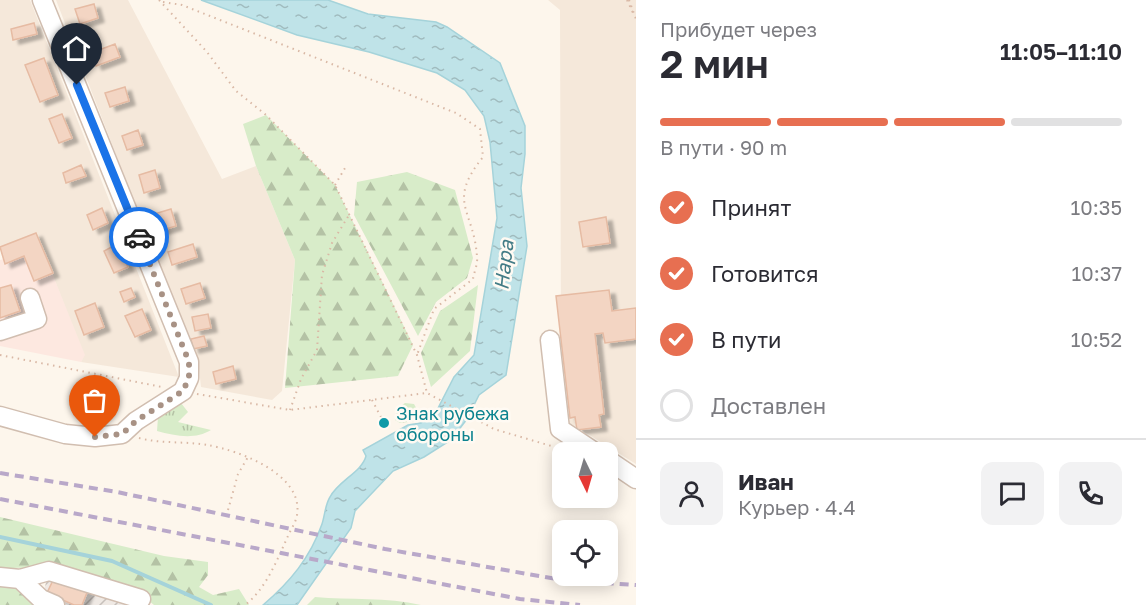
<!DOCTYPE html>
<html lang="ru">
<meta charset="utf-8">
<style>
:root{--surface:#fff;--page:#f2f2f3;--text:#2b2b33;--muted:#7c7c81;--line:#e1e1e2;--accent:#e76f51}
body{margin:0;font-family:"Golos Text",sans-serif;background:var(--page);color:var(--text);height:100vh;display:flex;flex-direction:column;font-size:22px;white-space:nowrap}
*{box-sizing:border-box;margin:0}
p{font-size:20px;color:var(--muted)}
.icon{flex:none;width:33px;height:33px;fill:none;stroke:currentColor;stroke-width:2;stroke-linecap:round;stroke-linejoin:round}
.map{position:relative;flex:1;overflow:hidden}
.drawer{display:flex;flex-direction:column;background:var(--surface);width:510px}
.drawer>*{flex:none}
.needle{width:39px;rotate:175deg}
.fabs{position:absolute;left:552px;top:442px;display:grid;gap:12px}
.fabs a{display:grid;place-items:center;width:66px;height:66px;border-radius:12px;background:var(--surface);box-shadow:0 3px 15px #0003;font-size:30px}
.pin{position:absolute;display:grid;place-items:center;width:51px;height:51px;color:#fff;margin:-62px -26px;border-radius:50% 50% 50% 0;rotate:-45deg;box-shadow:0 0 6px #0007}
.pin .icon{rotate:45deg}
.courier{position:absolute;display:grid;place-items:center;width:60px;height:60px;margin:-30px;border:4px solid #1a73e8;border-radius:50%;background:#fff;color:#222;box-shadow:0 2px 8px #0007}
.summary em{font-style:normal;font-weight:600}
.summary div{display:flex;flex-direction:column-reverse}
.summary{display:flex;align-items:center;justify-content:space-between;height:102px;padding:0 24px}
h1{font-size:39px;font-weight:600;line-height:45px}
.bar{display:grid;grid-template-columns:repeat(4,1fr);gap:9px 6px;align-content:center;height:72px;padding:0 24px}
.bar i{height:8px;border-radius:4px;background:var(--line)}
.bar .active{background:var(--accent)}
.bar p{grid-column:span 4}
.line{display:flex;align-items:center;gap:15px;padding:0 24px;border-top:2px solid var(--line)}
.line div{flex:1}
.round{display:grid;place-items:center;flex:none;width:63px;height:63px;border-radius:12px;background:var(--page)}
ol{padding:0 24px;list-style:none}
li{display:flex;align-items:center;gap:18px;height:66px}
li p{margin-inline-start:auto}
li .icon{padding:6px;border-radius:50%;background:var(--accent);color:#fff;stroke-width:4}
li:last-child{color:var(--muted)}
li i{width:33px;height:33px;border:3px solid var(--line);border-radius:50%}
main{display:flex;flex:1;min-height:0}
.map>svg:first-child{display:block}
</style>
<main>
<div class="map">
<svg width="636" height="605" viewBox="0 0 636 605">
<defs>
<pattern id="industrial-furrows" width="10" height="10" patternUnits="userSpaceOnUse" patternTransform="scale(1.5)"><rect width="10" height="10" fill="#efe9e4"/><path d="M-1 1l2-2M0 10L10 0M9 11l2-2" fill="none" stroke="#c7c0bb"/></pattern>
<pattern id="grass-tufts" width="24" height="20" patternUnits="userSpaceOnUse" patternTransform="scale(1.5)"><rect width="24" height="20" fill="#d8ecc9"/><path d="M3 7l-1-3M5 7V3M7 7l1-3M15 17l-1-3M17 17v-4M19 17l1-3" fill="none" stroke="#b4c2a5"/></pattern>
<pattern id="forest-firs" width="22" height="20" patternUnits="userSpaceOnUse" patternTransform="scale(1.5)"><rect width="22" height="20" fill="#d8ecc9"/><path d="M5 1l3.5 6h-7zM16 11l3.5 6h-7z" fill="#b4c2a5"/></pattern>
<pattern id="water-ripples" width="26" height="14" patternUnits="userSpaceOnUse" patternTransform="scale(1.5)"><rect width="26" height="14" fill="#bfe3e8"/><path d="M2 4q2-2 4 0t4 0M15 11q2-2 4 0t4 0" fill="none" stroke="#a0bbbe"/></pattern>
<filter id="shadow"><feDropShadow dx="6" dy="4" stdDeviation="1.5" flood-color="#0004"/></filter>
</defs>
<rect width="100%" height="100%" fill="#fdf6ec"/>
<path fill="#f5e8da" d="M0,0H30L179,377L81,362L84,355L36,233L0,247Z
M56,0H128L222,179L256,166L295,260L282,391L272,400L201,387L199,368Z
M548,0H636V464L570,423L561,339L560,10Z"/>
<path fill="#fde8e0" d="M36,233L85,355L81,362L0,346V260L3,259L0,247Z"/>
<path fill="url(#industrial-furrows)" d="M48,573L126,605H41Z"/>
<path fill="url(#grass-tufts)" d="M181,403L188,412L178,422L211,430C195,440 175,436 157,431L158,417Z"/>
<path fill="url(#forest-firs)" d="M266,115L335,185L413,345L398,376L285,388L295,260L256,166L243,124Z
M407,172L455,190L473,258L467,278L436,302L418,336L354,215L357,182Z
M478,285L470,351L431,387L421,353L440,311Z
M405,403L414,404L419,413L417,421L400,423L395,420L398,408Z
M0,517L164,556L208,562V575L199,587L213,595L239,589L249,605H154L143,596C108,587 33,560 0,570Z
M0,581L19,587L37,605H0Z
M315,597C350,600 387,597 421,605H307Z"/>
<path fill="url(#water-ripples)" stroke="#a5d3da" stroke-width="1.5" d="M201,0H328L368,14L436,22L447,27L500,63L525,126V154L521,188L527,246L506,375L479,395L467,419L451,440L424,457L393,471L355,511L351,528L297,605H263C290,582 310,558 322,524C325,515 325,505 330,497C338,481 362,472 366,456L363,450L408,425L421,423L436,412L454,377L474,355L497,218L490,142L484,116L465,90L437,73L369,52L297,35Z"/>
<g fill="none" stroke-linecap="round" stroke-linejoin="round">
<path stroke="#a5d3da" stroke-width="4" d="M0,537L112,561L211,605"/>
</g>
<path fill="#f3d5c3" stroke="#e6bba3" stroke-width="1.5" filter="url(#shadow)" d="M94,4L98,18L80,24L75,9Z
M34,23L37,34L13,40L11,29Z
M91,37L94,43L82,49L79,43Z
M115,44L120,57L96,66L91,53Z
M44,58L58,95L40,102L25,65Z
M125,87L129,101L110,107L105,93Z
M62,114L72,138L59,143L49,119Z
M138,130L143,145L127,150L122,136Z
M81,165L86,176L66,183L63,173Z
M155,170L160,188L144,193L139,175Z
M102,208L108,223L93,230L87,215Z
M171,209L176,226L156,232L151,215Z
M606,217L610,243L583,247L579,222Z
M36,233L53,273L34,281L24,256L5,264L0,247Z
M117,244L128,267L114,273L104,251Z
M193,244L197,257L172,265L168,252Z
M200,283L205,298L186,304L181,289Z
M11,285L20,311L0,318V288Z
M131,288L135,297L124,302L120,292Z
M609,290L612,311L636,308V339L605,343L603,333L595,334L604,414L599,415L601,427L577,430L575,417L570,418L556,296Z
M95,303L104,327L84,335L75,311Z
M142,309L151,330L135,337L125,316Z
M208,314L211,328L195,331L192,317Z
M204,336L207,346L193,349L191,339Z
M233,366L236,379L216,384L213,372Z
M55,576L88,590L82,605H74L47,593Z"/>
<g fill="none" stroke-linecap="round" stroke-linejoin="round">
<defs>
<path id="minor" d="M0,331L37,319L30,298
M550,340L560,429L596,453
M0,416L65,434L95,437L122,434L136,421L183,391L189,378V362L42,0
M608,460L636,479
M0,577L20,579L49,571L141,599
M20,579L41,599L55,605"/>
</defs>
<use href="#minor" stroke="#d1beb0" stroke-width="21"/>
<path stroke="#d9b8a5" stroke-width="2" stroke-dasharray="1.5 4.5" stroke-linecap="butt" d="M159,0L207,52L236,91L266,115L335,185L417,355L427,393
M627,0L634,15
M629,0L636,19
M163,2L182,5L456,113L480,129L483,157C446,203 474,209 477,257C478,264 474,272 473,279L434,309L417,355
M335,185L345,168
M0,355L162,387
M197,394L290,410L427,393L494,429L558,448
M372,400L382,419
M290,410L301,379L317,350L322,275L332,243L349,215
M139,438C162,444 184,441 207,445C238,450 304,474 297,515C296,522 291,529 288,536C277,560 266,589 245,605
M228,510L238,474L248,457"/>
<use href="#minor" stroke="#fff" stroke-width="18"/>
<path stroke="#b9a8c9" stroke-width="4" stroke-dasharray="9 6" stroke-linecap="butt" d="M0,473L117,492L385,549L562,580L636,585
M0,499L520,599L580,605"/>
</g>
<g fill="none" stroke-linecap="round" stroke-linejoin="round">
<path stroke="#a89285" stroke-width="6" stroke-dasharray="0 10.8" d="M95,437L122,434L136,421L183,391L189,378V362L139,237"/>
<path stroke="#1a73e8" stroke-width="8" d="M77,85L139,237"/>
</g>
<circle fill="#0f9aa8" stroke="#fffaf3" stroke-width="2" cx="384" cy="423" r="6"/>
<g text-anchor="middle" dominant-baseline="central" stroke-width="5" stroke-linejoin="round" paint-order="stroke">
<g font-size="18" fill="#0d838f" stroke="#fffaf3" text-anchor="start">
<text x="396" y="413">Знак рубежа<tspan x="396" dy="21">обороны</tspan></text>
</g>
<g font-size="20" font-style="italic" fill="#437c86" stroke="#fffaf3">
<text transform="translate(503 265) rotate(-84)">Нара</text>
</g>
</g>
</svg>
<div class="fabs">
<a><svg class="needle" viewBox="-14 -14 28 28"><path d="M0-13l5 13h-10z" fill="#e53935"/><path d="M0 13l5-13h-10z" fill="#7c7c81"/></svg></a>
<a><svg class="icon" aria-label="locate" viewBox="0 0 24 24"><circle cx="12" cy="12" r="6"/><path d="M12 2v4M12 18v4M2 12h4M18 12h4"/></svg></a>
</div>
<div class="pin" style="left:95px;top:437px;background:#ea580c"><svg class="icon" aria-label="bag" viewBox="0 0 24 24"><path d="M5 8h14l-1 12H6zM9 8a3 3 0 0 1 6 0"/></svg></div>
<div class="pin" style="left:77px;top:85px;background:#1f2937"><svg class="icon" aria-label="home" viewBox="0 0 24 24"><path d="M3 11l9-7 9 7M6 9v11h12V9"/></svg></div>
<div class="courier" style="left:139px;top:237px"><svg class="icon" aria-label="car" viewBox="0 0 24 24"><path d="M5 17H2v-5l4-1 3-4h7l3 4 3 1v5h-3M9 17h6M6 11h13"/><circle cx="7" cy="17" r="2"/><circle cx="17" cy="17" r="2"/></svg></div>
</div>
<section class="drawer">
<div class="summary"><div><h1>2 мин</h1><p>Прибудет через</p></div><em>11:05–11:10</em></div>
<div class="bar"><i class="active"></i><i class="active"></i><i class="active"></i><i></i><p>В пути · 90 m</p></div>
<ol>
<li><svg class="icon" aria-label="check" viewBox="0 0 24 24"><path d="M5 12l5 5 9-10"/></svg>Принят<p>10:35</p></li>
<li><svg class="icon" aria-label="check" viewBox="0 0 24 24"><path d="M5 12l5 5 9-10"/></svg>Готовится<p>10:37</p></li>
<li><svg class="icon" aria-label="check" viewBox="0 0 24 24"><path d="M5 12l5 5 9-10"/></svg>В пути<p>10:52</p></li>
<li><i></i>Доставлен</li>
</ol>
<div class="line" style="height:108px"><a class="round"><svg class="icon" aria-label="person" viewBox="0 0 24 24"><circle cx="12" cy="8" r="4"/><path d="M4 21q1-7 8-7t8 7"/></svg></a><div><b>Иван</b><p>Курьер · 4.4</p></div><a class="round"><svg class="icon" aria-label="chat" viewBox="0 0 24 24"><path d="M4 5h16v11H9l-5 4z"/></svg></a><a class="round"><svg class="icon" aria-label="phone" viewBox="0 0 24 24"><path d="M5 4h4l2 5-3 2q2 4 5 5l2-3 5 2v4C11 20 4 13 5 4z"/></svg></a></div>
</section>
</main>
